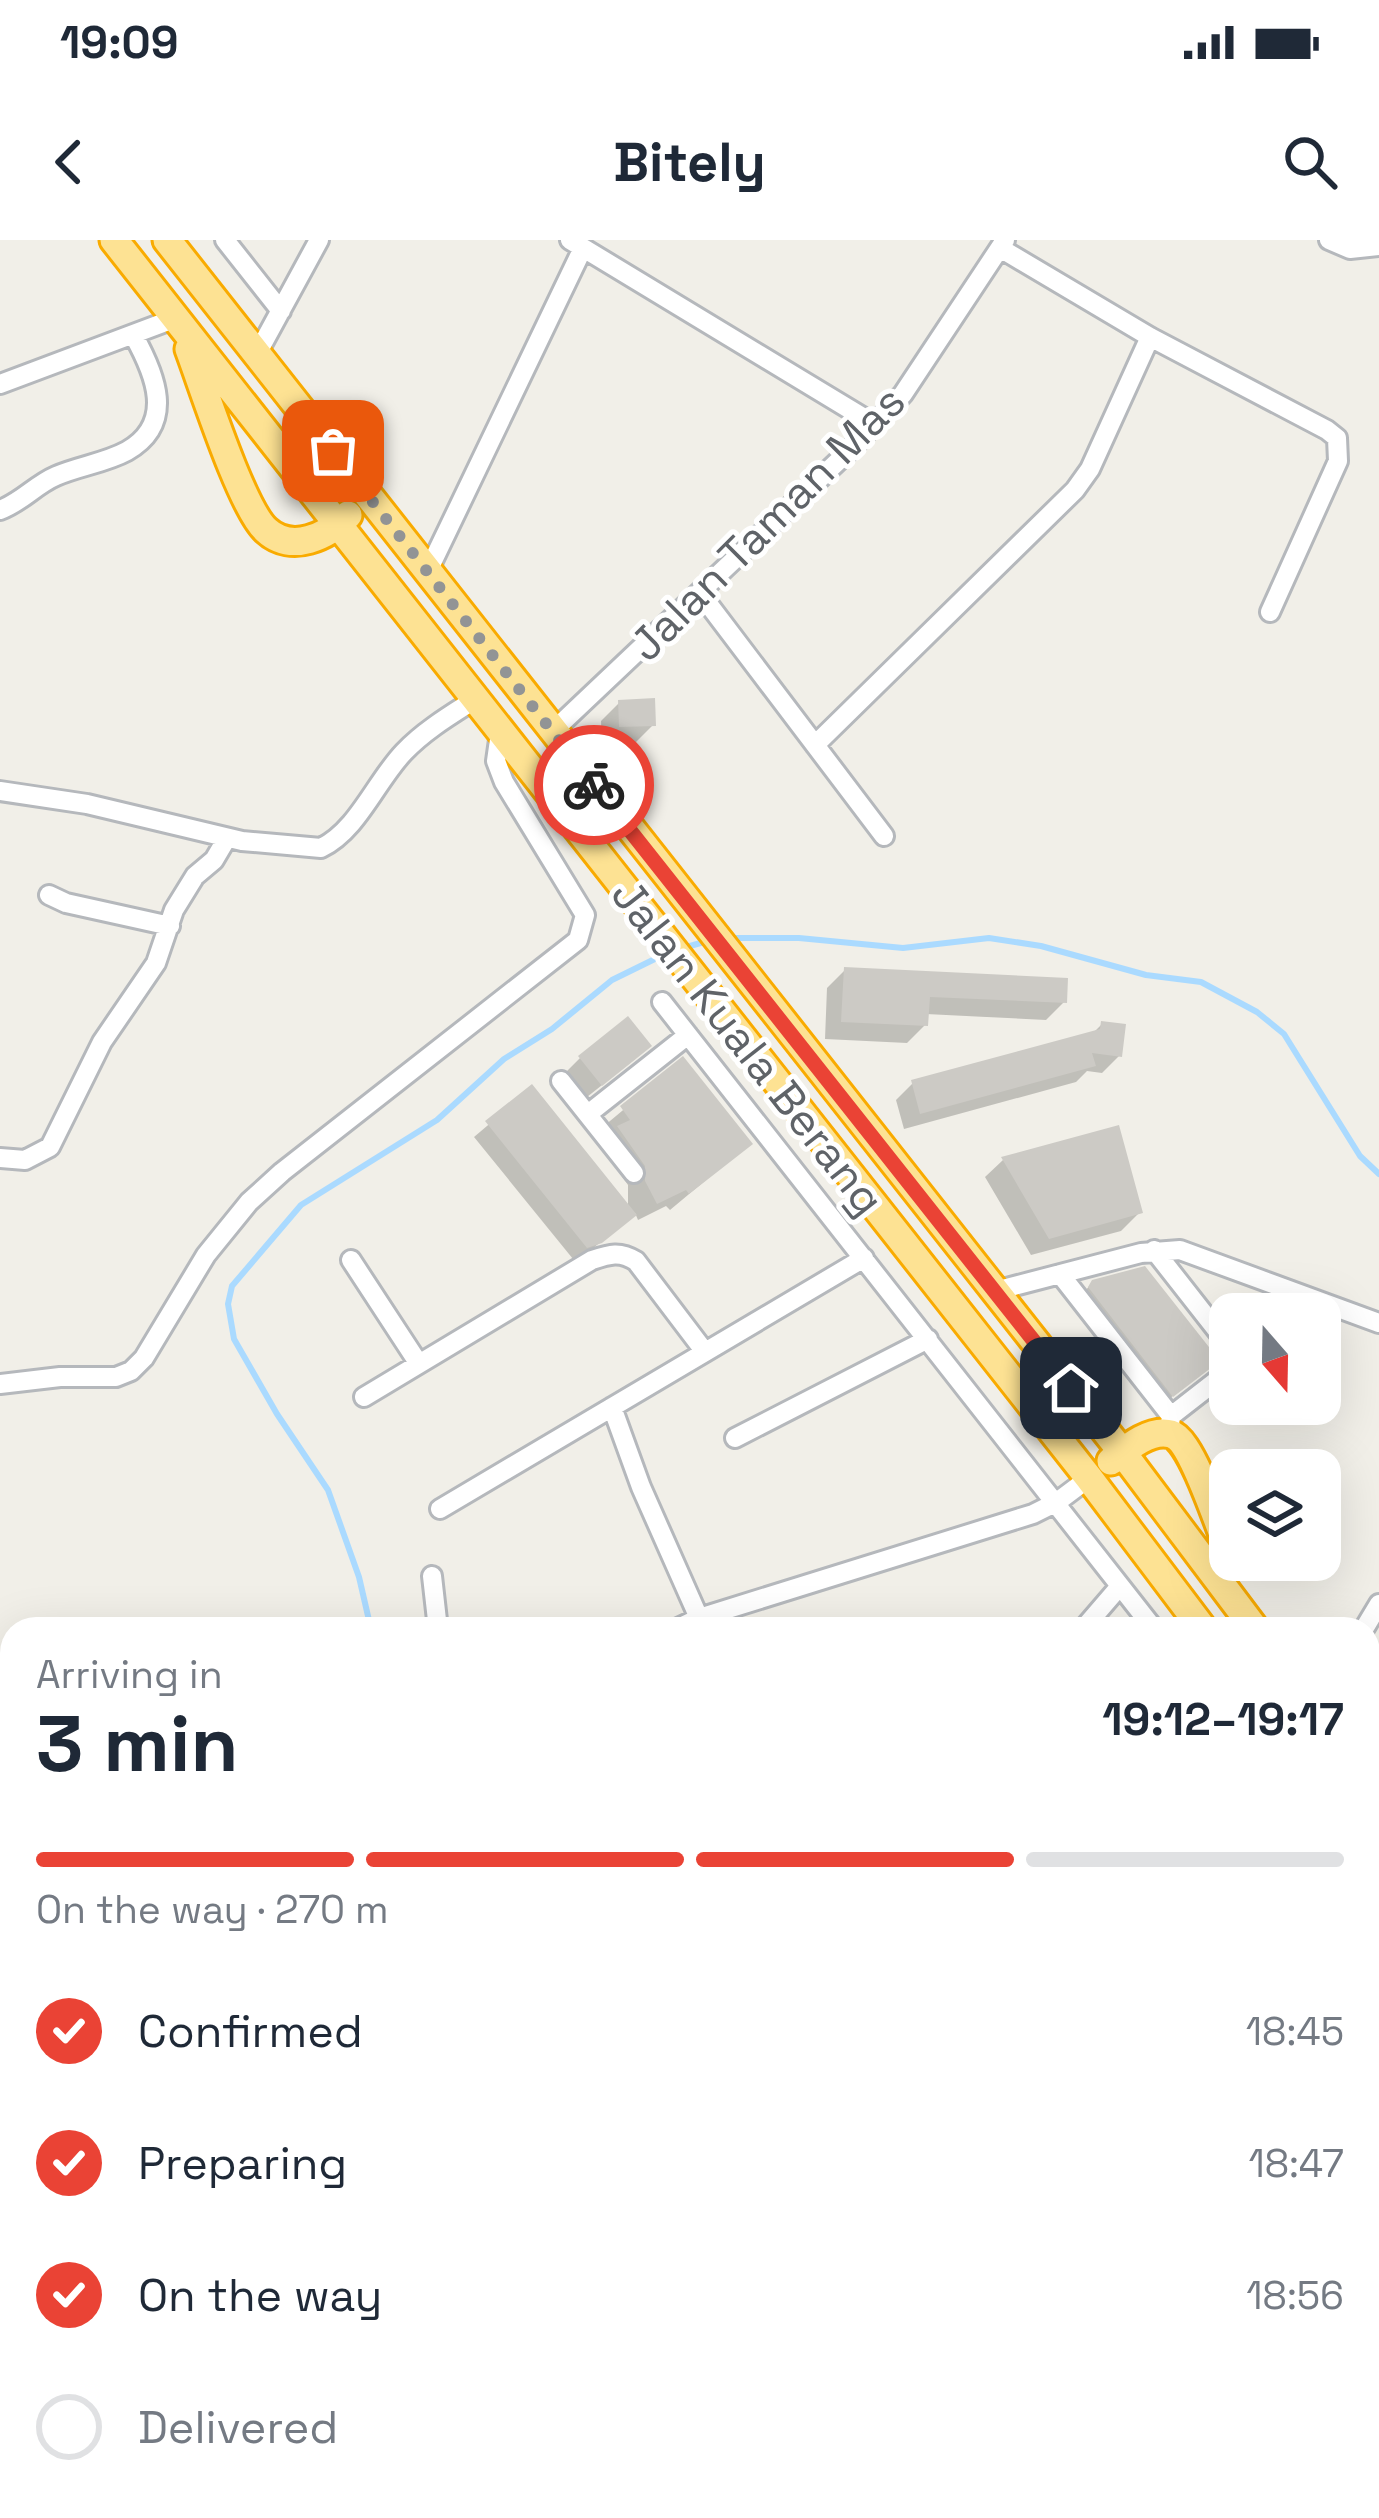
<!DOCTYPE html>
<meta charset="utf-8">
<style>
:root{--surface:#fff;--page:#f6f6f7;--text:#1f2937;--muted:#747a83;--line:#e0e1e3;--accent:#ea4335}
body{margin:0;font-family:"Space Grotesk",sans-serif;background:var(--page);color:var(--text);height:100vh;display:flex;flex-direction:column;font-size:45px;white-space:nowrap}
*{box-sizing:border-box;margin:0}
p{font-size:39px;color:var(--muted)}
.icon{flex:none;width:66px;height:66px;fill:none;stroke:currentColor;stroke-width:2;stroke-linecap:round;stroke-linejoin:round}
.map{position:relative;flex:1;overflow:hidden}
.sheet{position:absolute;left:0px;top:1377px;width:1380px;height:903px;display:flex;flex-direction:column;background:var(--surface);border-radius:36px 36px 0 0;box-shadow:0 12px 48px #0002}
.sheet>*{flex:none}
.needle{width:78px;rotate:160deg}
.buttons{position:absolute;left:1209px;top:1053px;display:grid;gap:24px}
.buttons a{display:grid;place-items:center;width:132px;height:132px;border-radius:24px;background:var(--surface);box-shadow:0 12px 48px #0002;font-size:60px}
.pin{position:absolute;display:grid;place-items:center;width:102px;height:102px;color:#fff;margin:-51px;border-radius:24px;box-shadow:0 6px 18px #0006}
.courier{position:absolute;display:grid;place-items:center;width:120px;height:120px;margin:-60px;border:9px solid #ea4335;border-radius:50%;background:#fff;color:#222;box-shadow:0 3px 15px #0007}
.head em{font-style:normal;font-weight:700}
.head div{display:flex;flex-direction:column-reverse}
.head{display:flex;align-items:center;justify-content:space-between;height:204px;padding:0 36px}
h1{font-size:78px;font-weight:700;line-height:90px}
.bar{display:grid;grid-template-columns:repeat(4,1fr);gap:18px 12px;align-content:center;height:144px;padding:0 36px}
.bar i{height:15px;border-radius:9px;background:var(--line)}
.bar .current{background:var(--accent)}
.bar p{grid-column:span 4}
ol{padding:0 36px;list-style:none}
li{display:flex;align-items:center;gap:36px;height:132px}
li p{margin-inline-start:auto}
li .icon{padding:12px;border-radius:50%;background:var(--accent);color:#fff;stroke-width:4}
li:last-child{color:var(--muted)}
li i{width:66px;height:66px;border:6px solid var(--line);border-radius:50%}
.status{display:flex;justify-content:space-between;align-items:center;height:84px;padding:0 60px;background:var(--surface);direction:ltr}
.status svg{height:33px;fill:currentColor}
header{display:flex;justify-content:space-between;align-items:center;height:156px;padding:0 36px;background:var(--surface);font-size:54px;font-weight:700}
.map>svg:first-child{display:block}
</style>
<div class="status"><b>19:09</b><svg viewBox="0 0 49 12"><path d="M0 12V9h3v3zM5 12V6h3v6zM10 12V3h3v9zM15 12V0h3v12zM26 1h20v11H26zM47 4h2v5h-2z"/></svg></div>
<header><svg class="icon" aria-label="back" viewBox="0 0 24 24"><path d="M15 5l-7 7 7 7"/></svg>Bitely<svg class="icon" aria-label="search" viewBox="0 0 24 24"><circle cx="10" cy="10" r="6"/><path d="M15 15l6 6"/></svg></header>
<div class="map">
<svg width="1379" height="2278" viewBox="0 0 1379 2278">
<rect width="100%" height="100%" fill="#f1efe8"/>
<path fill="#0003" d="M619,463L653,485L635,503L602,504L601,481Z
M845,730L1064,762L1046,780L926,774L925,785L907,803L825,799L827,748Z
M1102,784L1119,816L1102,833L1087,831L1076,842L904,889L896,860L913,843L1092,794Z
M580,818L635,819L587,857L567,831Z
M683,820L749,904L670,970L666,966L638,980L635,973L585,1015L573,1019L474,897L532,848L628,968V945L601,907L611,896L604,886Z
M1003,920L1139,973L1121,991L1031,1015L985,937Z
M1093,1042L1207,1129L1164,1163L1084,1052Z"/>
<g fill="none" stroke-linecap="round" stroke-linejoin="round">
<path stroke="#aadaff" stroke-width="6" d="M730,698H799L903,708L989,698L1041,706L1146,735L1201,742L1257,772L1284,794L1360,916L1379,934
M683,708L711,700
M371,1389L359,1337L328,1250L277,1174L234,1099L228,1064L232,1046L301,965L437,880L504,819L552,789L612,740L665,714
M882,2268L883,2278"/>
</g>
<path fill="#cccac5" d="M655,458L656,486L619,487L618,460Z
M844,727L1068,738L1067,763L930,757L928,786L841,782Z
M628,776L652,806L602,846L578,816Z
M1101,781L1126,784L1122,817L1092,813L1096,826L920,874L911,840L1100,789Z
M683,816L753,904L689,954L686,950L657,964L645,941V926L617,886L630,880L620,866Z
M532,844L637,975L602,1003L587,1008L485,881Z
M1119,885L1143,973L1049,999L1001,917Z
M1145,1026L1220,1121L1173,1157L1088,1047L1092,1040Z"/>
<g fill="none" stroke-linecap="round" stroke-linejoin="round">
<defs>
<path id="minor" d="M225,0L281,71
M570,0L874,184
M1329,0L1350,9L1379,6
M1000,8L1150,97L1327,190L1337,198L1338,221L1270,372
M257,114L319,0
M0,144L176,78
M0,270C22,262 35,245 56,236C79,226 105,223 127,211C176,183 155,134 134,96
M428,331L583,8
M700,353L884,596
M552,492L852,208L903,154L1005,0
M815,505L1075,250L1090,229L1150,97
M0,551L87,564L242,601L321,608C358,590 376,541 404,512C424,491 449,476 474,460
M49,655L66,663L170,686
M662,762L1154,1389
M561,841L634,933
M588,874L688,795
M0,918L25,920L50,907L102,802L156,723L174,670L195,636L214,620L227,598
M1154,1010L1230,1107
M351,1020L419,1124
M1060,1034L1171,1176L1169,1193
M995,1051L1141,1013L1180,1010L1379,1083
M0,1144L60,1137H116L131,1131L144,1118L206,1015L249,962L282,932L578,700L585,675L504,542L496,521L500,493
M364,1157L592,1020C610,1014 620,1011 636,1021L705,1112
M612,1167L641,1247L699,1378
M1171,1176L1230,1130
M735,1198L928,1099
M440,1269L864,1018
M432,1336L438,1389
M676,1389L699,1378L1033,1274L1057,1262L1089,1238
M1083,1389L1120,1346
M1364,1389L1379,1364
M1368,1662L1379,1677
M0,1861L12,1865
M1368,1916H1379
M465,2278L470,2268
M1047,2278L1058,2268"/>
<path id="highway" d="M114,0L1089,1238L1203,1389
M167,0L1122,1212L1255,1389
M189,109C203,146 241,267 266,290C292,314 328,296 348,275
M1111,1221C1126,1209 1150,1188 1171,1194C1192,1200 1221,1291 1230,1313
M1368,1540L1379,1554
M1368,1609L1379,1623"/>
</defs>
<use href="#minor" stroke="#b5b8bc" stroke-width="24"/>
<use href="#highway" stroke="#f9ab00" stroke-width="33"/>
<use href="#minor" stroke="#fff" stroke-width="18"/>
<use href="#highway" stroke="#fde293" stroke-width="27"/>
</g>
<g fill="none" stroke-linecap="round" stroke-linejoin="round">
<path stroke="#929495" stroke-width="12" stroke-dasharray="0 21.6" d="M333,211L594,545"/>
<path stroke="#ea4335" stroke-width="15" d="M594,545L1071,1148"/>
</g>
<g text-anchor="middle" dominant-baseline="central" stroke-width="10" stroke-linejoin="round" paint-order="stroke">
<g font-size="45" fill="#5f6368" stroke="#fff">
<text transform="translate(767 283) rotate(-45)">Jalan Taman Mas</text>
<text transform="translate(748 807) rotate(52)">Jalan Kuala Berang</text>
</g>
</g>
</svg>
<div class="buttons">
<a><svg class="needle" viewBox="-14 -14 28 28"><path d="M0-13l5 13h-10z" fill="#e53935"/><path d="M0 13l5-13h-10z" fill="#747a83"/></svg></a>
<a><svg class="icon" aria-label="layers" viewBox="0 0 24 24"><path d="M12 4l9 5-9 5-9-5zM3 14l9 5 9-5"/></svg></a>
</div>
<div class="pin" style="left:333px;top:211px;background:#ea580c"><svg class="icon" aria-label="bag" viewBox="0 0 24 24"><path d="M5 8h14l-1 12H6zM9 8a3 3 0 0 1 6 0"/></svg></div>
<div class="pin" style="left:1071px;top:1148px;background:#1f2937"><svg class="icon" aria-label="home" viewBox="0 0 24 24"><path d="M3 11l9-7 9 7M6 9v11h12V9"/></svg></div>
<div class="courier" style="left:594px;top:545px"><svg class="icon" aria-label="bike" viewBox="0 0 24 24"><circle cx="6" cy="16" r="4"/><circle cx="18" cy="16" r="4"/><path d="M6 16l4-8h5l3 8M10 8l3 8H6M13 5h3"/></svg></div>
<section class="sheet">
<div class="head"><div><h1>3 min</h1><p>Arriving in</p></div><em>19:12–19:17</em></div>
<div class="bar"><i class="current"></i><i class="current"></i><i class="current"></i><i></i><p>On the way · 270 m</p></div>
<ol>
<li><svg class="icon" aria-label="check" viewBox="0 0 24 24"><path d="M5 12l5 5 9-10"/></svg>Confirmed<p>18:45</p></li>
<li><svg class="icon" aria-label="check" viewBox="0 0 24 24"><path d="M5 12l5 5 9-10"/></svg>Preparing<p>18:47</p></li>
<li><svg class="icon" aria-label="check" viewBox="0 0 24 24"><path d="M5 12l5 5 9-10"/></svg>On the way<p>18:56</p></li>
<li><i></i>Delivered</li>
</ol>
</section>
</div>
